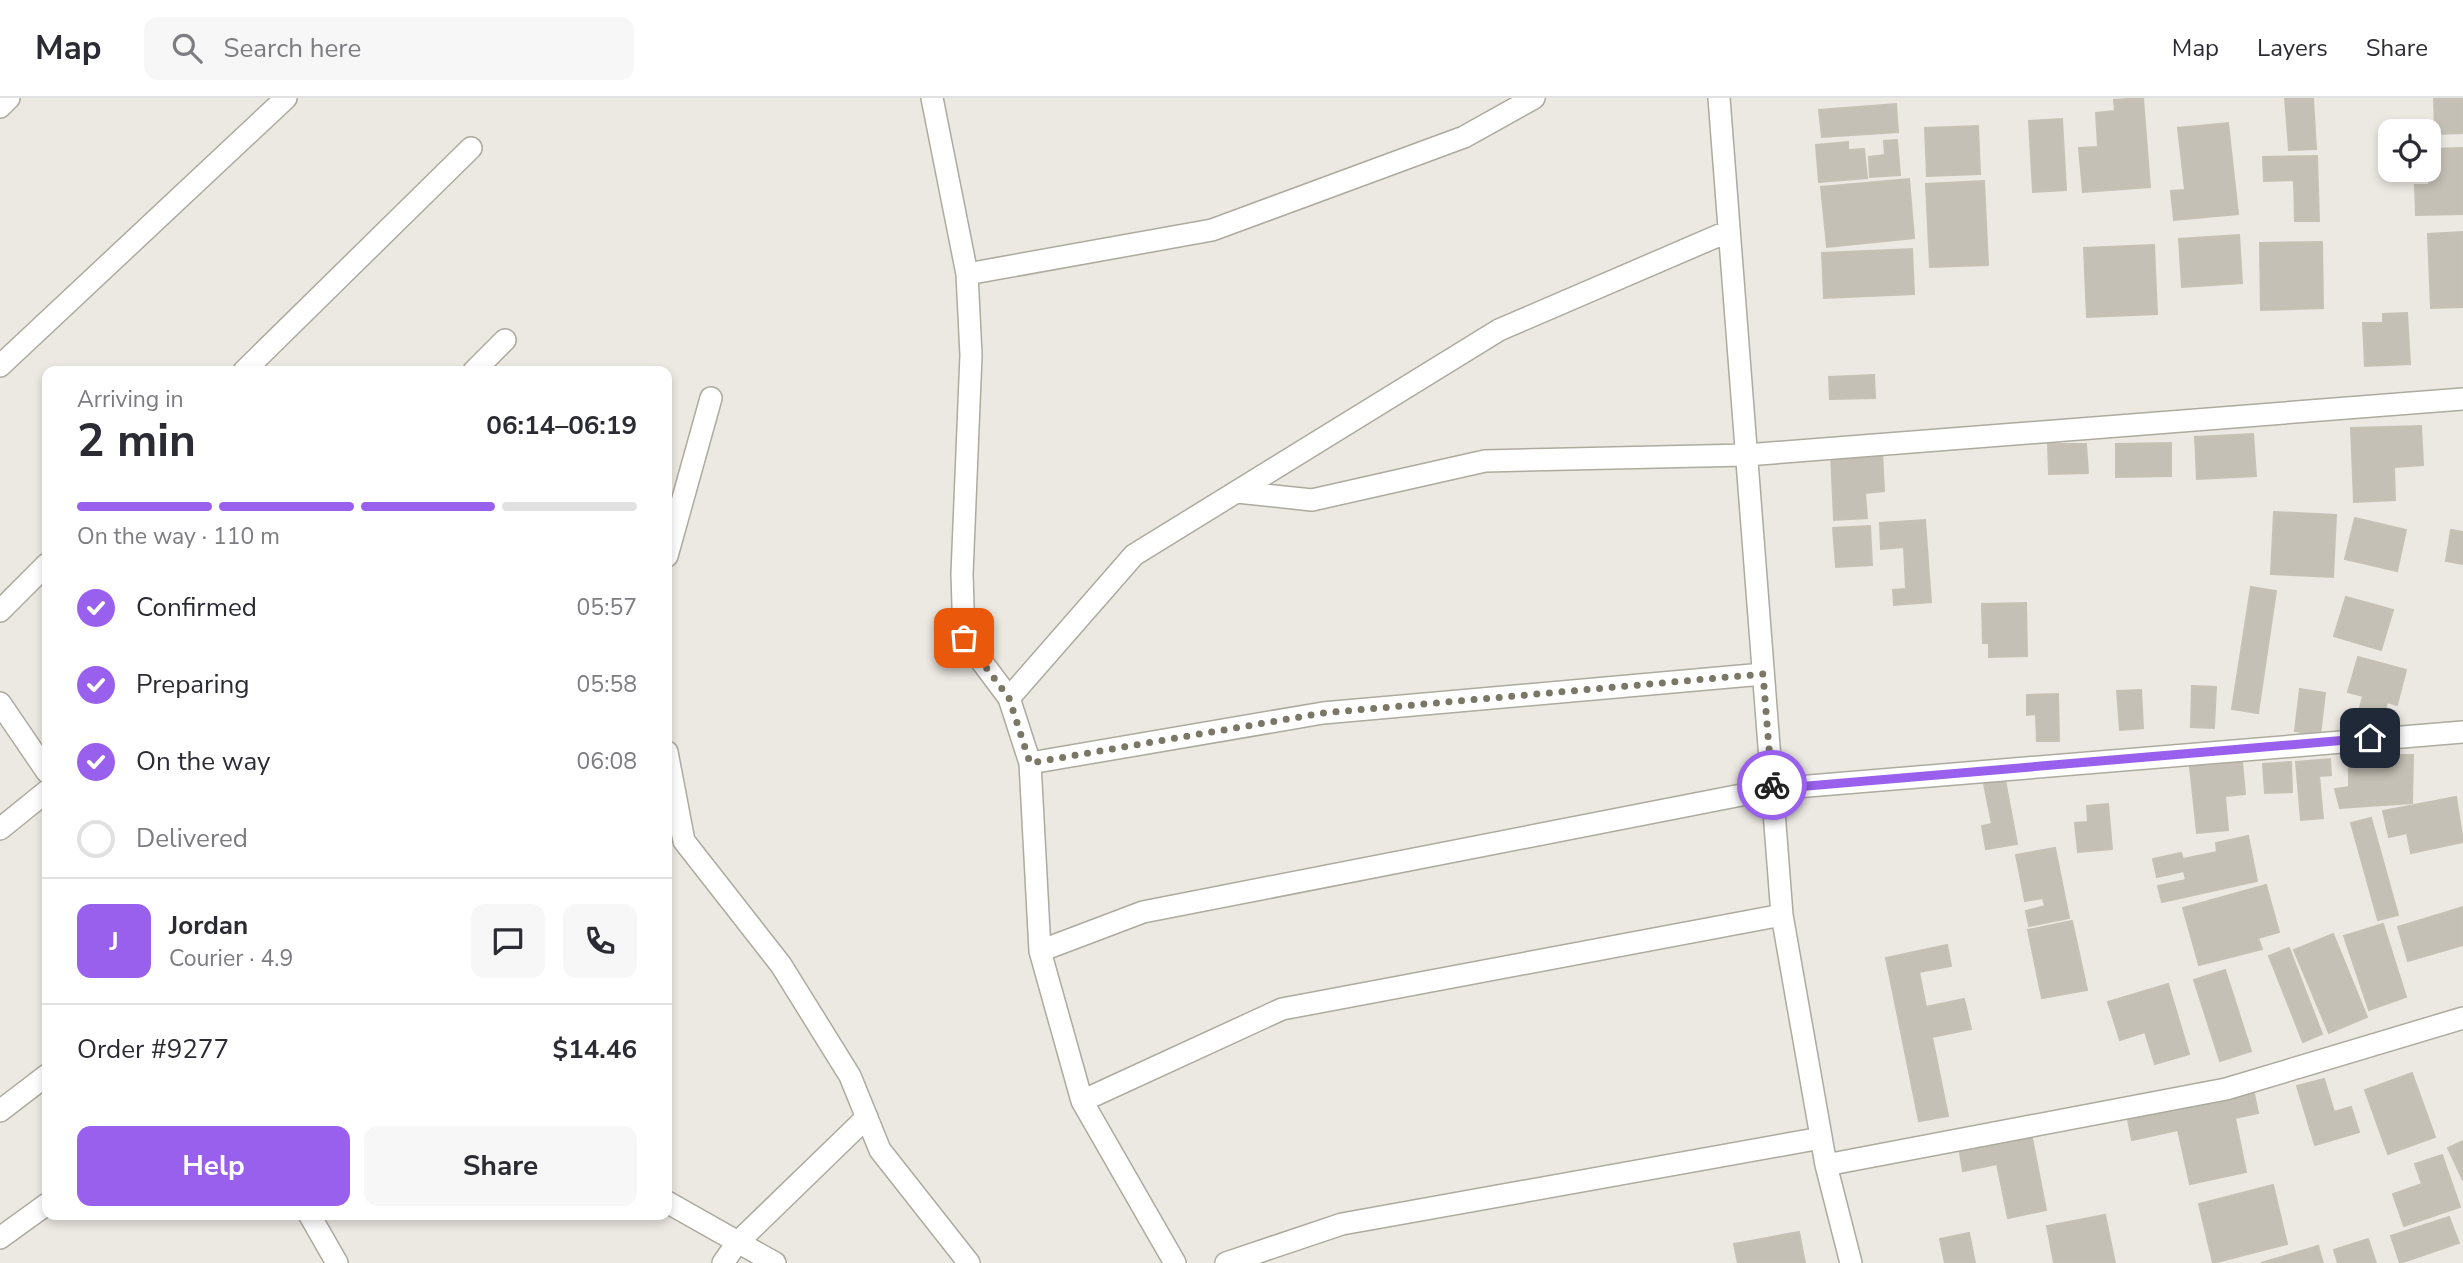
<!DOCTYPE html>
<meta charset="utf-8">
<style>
:root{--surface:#fff;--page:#f7f7f7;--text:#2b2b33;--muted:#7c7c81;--line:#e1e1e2;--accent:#9860ed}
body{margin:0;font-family:"Nunito Sans",sans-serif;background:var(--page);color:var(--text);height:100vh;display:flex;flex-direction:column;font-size:26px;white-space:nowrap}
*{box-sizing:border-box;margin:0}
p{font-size:23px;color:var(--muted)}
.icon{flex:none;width:38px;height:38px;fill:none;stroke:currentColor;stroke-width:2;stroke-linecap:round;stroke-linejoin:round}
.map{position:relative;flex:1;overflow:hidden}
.side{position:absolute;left:42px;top:268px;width:630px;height:854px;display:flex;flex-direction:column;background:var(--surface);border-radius:14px;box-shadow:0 4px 10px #0003}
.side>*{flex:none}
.controls{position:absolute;left:2378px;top:21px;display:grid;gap:14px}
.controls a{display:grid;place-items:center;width:63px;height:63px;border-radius:14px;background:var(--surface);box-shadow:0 4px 10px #0003;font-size:35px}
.pin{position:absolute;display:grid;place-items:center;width:60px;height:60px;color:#fff;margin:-30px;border-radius:14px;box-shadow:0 4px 10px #0006}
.courier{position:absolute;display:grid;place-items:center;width:70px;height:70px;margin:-35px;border:5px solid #9860ed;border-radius:50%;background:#fff;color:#222;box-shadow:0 2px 9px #0007}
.head em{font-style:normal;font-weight:700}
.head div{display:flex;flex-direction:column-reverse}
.head{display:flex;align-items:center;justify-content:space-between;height:119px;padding:0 35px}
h1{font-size:46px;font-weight:700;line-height:52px}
.bar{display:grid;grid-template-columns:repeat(4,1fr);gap:10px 7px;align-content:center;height:84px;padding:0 35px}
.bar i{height:9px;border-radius:5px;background:var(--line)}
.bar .current{background:var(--accent)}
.bar p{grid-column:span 4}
.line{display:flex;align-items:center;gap:18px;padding:0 35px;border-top:2px solid var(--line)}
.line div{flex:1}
.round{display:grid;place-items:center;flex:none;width:74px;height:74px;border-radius:14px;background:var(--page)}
ol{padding:0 35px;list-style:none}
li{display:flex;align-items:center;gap:21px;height:77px}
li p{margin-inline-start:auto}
li .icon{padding:7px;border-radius:50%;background:var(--accent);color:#fff;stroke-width:4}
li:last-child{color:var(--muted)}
li i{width:38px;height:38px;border:4px solid var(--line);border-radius:50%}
.cta{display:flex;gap:14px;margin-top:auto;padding:14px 35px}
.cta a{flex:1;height:80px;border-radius:14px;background:var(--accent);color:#fff;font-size:28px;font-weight:700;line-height:80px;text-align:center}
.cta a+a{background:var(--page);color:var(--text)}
header{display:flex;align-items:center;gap:42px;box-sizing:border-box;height:98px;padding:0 35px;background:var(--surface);border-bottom:2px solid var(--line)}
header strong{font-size:33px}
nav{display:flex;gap:38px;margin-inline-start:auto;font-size:24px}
.search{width:490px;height:63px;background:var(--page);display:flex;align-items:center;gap:18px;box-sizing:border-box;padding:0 24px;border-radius:14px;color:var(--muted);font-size:26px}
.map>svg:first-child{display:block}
</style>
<header>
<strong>Map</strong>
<div class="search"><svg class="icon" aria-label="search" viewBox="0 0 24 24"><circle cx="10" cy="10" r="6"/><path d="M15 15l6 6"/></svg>Search here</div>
<nav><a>Map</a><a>Layers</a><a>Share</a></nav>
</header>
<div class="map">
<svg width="2463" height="1165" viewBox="0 0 2463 1165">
<rect width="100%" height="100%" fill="#ece9e3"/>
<path fill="#c4c0b5" stroke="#c6c1b5" stroke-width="2" d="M2143,0L2150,89L2083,94L2079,50L2098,49L2096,15L2115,13L2114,2Z
M2285,0H2313L2316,51L2289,52Z
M2434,0H2463V35L2435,36Z
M1896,6L1898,34L1822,39L1819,12Z
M2062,21L2066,92L2033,94L2029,23Z
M2228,25L2238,116L2174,122L2171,93L2185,92L2178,30Z
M1978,28L1980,76L1927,78L1925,30Z
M1897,42L1900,77L1870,79L1869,59L1885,57L1884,43Z
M1848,44V52L1864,51L1867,80L1819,84L1816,47Z
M2463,50V116L2416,117L2415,87H2429V51Z
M2317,58L2319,123H2295L2294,82L2264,83L2263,59Z
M1909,81L1914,140L1827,149L1821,89Z
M1984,83L1988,167L1930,169L1926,86Z
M2463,134V209L2431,210L2428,136Z
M2239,137L2242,185L2182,189L2179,141Z
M2322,144L2323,210L2261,212L2260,145Z
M2154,147L2157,216L2087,219L2084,150Z
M1912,151L1914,196L1824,200L1822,155Z
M2407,215L2410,266L2365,268L2363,225H2383V216Z
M1874,277L1875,300L1830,301L1829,279Z
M2421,328L2423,367L2394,369L2395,402L2354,404L2351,330Z
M2253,336L2256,378L2197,381L2195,339Z
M2171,345V378L2116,379V346Z
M2048,346H2086L2088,375L2049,376Z
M1882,353L1884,393L1865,395L1867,420L1834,422L1831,356Z
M2274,414L2336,417L2333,479L2271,476Z
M2355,420L2406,432L2397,473L2345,461Z
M1925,422L1931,504L1894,507L1893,492L1906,491L1904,449L1881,451L1880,425Z
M1870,428L1872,467L1836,469L1833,430Z
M2451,432L2463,434V466L2446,463Z
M2251,489L2276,493L2258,615L2232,611Z
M2346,499L2393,512L2381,552L2334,538Z
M2026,505L2027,558L1989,559V545H1983L1982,506Z
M2358,559L2406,572L2397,607L2387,604L2382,624L2358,617L2363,598L2348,594Z
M2192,588L2216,589L2214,630L2191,629Z
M2300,591L2325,595L2320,637L2295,633Z
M2141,592L2143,630L2120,632L2117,593Z
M2058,596L2059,643H2037L2036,616L2027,617V597Z
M2371,657H2413L2412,705L2340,710L2335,691L2349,689V668H2371Z
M2330,661L2331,677L2319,678L2323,720L2301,722L2296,664Z
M2242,664L2245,696L2225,698L2228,732L2197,735L2190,669Z
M2291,664L2292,694L2265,695L2263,666Z
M2005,682L2017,746L1986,751L1982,728L1992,726L1984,686Z
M2456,699L2463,744L2411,755L2407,735L2389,739L2383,713Z
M2108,706L2112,751L2078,754L2075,725L2088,724L2087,708Z
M2371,720L2398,817L2378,822L2351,725Z
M2248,738L2257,783L2162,804L2158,788L2186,782L2184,773L2157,779L2153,761L2181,755L2183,761L2217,754L2216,745Z
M2055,750L2069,820L2029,828L2026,813L2045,808L2043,800L2025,803L2016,757Z
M2266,787L2279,834L2258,840L2262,851L2199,867L2183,810Z
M2463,809V847L2408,863L2398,829Z
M2072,823L2087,892L2042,900L2028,832Z
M2383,826L2406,899L2369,912L2344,838Z
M2333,836L2367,919L2329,935L2294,852Z
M1947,847L1951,868L1919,874L1926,909L1964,901L1971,931L1932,939L1948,1018L1919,1023L1886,860Z
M2289,850L2322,936L2303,944L2269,858Z
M2225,872L2251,953L2220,963L2194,882Z
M2168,886L2189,956L2155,966L2145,934L2120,942L2108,904Z
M2412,975L2435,1039L2388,1056L2365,992Z
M2324,981L2334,1014L2351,1009L2359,1034L2315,1047L2297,988Z
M2253,991L2258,1015L2235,1020L2246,1074L2190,1086L2178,1032L2132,1042L2127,1017Z
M2031,1035L2046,1112L2008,1120L1997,1066L1963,1073L1959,1049Z
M2463,1043V1082L2448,1050Z
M2442,1057L2460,1109L2404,1128L2393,1096L2422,1086L2415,1066Z
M2273,1087L2287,1146L2213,1165L2199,1106Z
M2105,1117L2115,1165H2054L2047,1128Z
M2449,1119L2459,1145L2400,1165L2391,1138Z
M1799,1134L1805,1165H1738L1734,1146Z
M1969,1135L1975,1165H1945L1940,1141Z
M2368,1141L2376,1165H2338L2334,1152Z
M2318,1148L2323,1165H2261Z"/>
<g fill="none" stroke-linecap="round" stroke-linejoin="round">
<defs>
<path id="minor" d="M932,0L967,176L971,257L962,476L964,540L1009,600L1030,665L1040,853L1082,1003L1175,1165
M1719,0L1782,817L1826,1067L1851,1165
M0,9L9,0
M967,176L1212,132L1464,39L1534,0
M0,268L286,0
M244,273L471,50
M474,273L505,242
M1237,394L1312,402L1485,363L1746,357L2463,301
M667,458L711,300
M0,513L47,466
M1009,600L1134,457L1499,232L1729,133
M0,605L47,674
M667,654L684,743L781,867L850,978L880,1052L969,1165
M1030,665L1323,615L1763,576
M0,731L47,693
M1040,853L1143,814L1772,691L2463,634
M1082,1003L1282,911L1782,817
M0,1013L47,977
M1826,1067L2226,991L2463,920
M667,1104L775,1165
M309,1116L337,1165
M0,1140L47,1106
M723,1165L737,1145L867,1019
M1226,1165L1342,1126L1821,1040"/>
</defs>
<use href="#minor" stroke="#adaa9e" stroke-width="24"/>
<use href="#minor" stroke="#fff" stroke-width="21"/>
</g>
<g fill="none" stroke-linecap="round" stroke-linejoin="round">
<path stroke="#7a7766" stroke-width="7" stroke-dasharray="0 12.6" d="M964,540L1009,600L1030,665L1323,615L1763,576L1772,687"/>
<path stroke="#9860ed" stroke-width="9" d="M1772,687V691L2370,640"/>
</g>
</svg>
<div class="controls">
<a><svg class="icon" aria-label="locate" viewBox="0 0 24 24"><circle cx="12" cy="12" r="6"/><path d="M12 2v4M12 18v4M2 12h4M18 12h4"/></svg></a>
</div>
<div class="pin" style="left:964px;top:540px;background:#ea580c"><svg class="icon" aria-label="bag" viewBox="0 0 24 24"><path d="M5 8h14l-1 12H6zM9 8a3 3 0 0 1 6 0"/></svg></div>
<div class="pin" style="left:2370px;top:640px;background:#1f2937"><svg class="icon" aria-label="home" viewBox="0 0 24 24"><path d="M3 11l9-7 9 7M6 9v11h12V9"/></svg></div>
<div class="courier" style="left:1772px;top:687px"><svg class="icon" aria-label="bike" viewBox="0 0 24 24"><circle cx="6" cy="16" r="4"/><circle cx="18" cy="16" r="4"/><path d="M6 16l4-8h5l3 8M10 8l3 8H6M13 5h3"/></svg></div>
<section class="side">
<div class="head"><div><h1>2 min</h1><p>Arriving in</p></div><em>06:14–06:19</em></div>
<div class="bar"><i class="current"></i><i class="current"></i><i class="current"></i><i></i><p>On the way · 110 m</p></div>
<ol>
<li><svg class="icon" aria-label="check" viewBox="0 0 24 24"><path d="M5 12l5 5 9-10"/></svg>Confirmed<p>05:57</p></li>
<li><svg class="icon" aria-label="check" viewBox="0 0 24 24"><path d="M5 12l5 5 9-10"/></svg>Preparing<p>05:58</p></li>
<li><svg class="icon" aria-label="check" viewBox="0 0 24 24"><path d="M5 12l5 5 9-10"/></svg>On the way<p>06:08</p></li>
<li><i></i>Delivered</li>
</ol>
<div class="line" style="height:126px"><b class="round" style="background:var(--accent);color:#fff">J</b><div><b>Jordan</b><p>Courier · 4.9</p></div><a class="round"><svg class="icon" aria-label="chat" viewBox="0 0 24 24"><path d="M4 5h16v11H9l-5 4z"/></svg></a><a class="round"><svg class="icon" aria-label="phone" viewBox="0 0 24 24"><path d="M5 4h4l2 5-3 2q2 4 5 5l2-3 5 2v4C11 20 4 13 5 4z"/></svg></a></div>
<div class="line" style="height:91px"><div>Order #9277</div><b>$14.46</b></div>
<div class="cta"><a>Help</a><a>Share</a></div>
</section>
</div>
